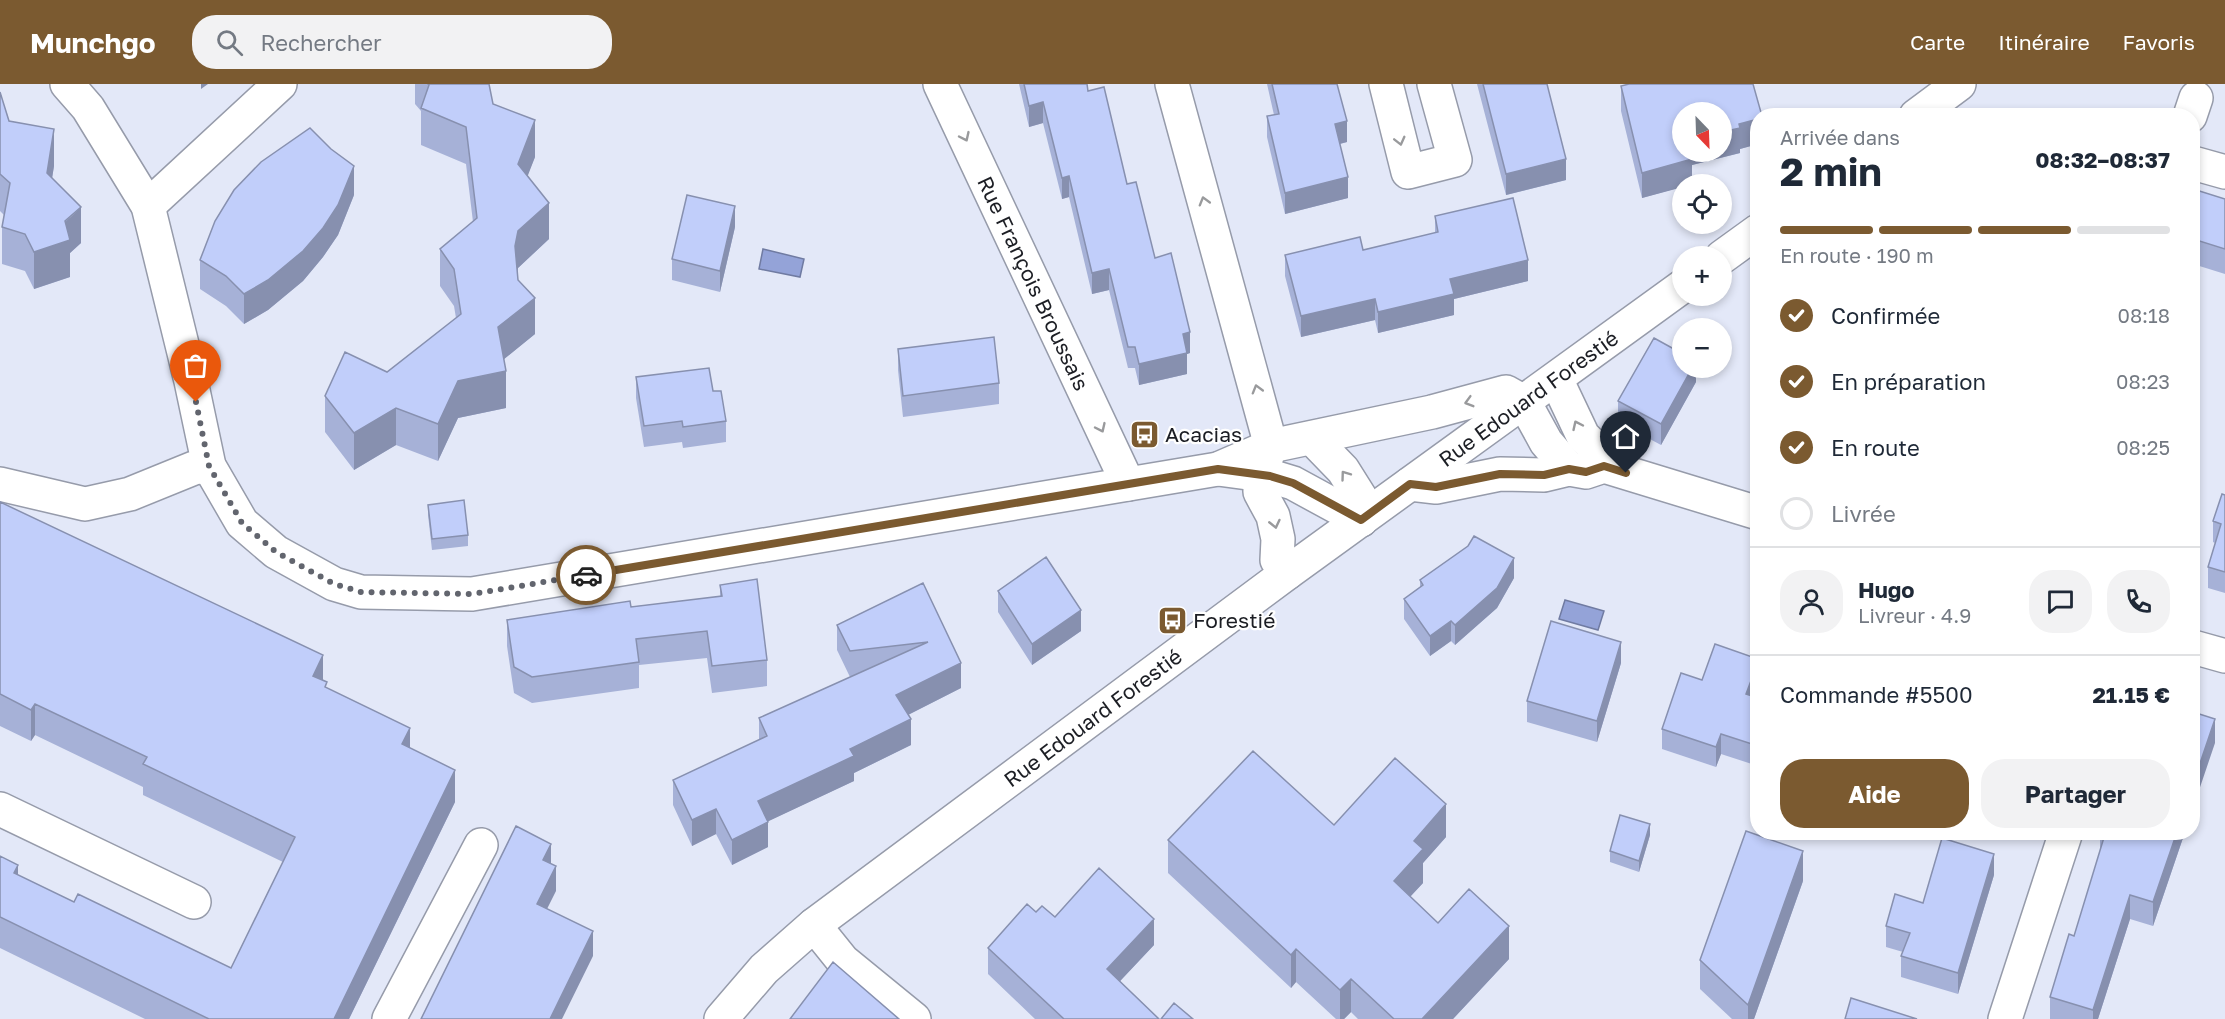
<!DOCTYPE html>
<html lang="fr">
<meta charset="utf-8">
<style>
:root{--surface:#fff;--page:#f2f2f3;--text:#1f2937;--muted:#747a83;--line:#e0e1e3;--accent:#7b5a30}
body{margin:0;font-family:"Golos Text",sans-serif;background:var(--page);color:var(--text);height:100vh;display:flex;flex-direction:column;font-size:22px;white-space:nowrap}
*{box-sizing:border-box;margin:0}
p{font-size:20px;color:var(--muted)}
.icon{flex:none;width:33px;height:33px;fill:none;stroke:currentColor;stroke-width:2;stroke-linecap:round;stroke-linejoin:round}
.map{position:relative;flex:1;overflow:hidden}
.sheet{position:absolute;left:1750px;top:24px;width:450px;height:732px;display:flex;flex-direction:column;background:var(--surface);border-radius:24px;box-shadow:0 3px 9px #0003}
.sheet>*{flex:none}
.needle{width:39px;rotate:157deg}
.controls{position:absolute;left:1672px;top:18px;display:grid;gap:12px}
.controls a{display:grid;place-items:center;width:60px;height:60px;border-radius:50%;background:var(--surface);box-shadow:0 3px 9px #0003;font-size:30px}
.pin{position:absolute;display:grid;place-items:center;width:51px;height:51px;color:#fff;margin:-62px -26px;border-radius:50% 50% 50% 0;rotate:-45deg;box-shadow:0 0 6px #0007}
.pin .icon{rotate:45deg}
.courier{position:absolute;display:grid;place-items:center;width:60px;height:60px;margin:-30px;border:4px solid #7b5a30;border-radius:50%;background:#fff;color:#222;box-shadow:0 2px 8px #0007}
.summary em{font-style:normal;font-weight:700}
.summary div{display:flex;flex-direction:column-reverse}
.summary{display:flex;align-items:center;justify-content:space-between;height:102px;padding:0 30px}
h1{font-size:39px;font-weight:700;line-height:45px}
.bar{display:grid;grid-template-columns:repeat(4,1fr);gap:9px 6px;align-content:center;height:72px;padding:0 30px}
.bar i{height:8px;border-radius:4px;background:var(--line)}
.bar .active{background:var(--accent)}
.bar p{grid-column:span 4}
.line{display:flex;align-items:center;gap:15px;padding:0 30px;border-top:2px solid var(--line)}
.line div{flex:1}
.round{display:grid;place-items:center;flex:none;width:63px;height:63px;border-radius:24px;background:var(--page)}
ol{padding:0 30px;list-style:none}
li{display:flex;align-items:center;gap:18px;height:66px}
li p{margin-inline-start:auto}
li .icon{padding:6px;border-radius:50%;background:var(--accent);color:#fff;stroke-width:4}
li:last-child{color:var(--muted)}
li i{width:33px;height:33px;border:3px solid var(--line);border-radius:50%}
.action{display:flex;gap:12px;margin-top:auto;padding:12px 30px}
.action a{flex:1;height:69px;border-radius:24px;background:var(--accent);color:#fff;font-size:24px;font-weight:700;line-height:69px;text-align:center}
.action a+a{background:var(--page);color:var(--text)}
header{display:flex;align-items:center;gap:36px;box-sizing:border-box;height:84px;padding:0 30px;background:var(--accent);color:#fff}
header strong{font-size:28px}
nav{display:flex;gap:33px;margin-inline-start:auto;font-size:21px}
.search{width:420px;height:54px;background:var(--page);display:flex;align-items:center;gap:15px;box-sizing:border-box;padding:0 21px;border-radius:24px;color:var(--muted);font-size:22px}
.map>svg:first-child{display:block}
</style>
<header>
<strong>Munchgo</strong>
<div class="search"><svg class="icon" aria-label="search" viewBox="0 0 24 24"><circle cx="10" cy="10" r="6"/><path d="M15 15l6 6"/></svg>Rechercher</div>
<nav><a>Carte</a><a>Itinéraire</a><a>Favoris</a></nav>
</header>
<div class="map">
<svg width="2225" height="935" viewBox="0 0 2225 935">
<rect width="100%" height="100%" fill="#e3e8f8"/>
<path fill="#94a3d8" stroke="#707ba2" stroke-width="1.5" d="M763,165L804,175L800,193L759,185Z
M1565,516L1604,527L1598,546L1559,535Z"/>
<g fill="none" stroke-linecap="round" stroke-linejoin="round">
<defs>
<g id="minor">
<path d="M67,0L88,24L148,122L191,297L209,382L242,439L276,468L334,500L361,508L472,510L1218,385L1271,362L1432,328L1506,308L1524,318L1546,358L1569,385"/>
<path id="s1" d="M940,0L1128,400"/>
<path d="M1172,0L1271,362"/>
<path d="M1386,0L1408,88L1455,76L1434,0"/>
<path d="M1916,32L1959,0"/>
<path d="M2190,32L2196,14"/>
<path d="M2193,79L2225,88"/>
<path d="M148,122L280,0"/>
<path d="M1722,173L1758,147"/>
<path d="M1556,295L1583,352L1597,366L1604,382"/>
<path d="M1312,354L1343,386L1360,413L1361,436"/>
<path d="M1267,372L1260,391V408L1273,432L1278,455L1277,476L1287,489"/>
<path d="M1218,385L1270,392L1293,399L1361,436"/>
<path d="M0,400L85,420L130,410L194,384L209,382"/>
<path d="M1410,400L1436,403L1500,390L1544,391L1569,385L1586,388L1604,382L1758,429"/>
<path d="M2193,563L2225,572"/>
<path d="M0,725L194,818"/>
<path d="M814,841L843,877L914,935"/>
<path d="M389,935L481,761"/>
<path id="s2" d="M721,935L764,885L814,841L1287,489L1683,202"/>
<path d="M2005,935L2066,748"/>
</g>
</defs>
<use href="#minor" stroke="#969baa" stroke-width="36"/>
<use href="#minor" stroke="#fff" stroke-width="33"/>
</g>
<path fill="#a6b1d7" d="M415,0H489L493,20L535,73L527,92L549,155L518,184L517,188L518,196L535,250L504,275L506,324L458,334L438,377L396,361L354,386L325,348V312L387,288L456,234L454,222L440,202V165L473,138L466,80L421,61V27L415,20Z
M1019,0H1087L1088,7L1127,100L1190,269L1187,270V290L1139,301L1135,284H1128L1109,206L1092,210L1069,113L1062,115L1043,39L1029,43Z
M1267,0H1337L1347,58L1340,60L1348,114L1285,130L1267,53V32L1274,31Z
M1477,0H1547L1566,96L1506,111Z
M1621,2L1758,32V60L1740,65V69L1692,81V100L1642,114L1621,27Z
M0,8L9,37L54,82L52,94L81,159L70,169V193L34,205L25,187L2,180V143L4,131L0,127Z
M2193,105L2225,115V190L2193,180Z
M354,111L338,151L323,173L303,197L268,226L244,240L226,222L200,205V176Z
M1435,132L1528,197L1454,215V231L1378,249L1375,236L1301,253L1285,192V171L1363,166L1435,149Z
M735,143L720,208L672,196V175Z
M898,265L999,299V320L903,333L898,286Z
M1696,284V298L1661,361L1618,338V317Z
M636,293L726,337V358L683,364L682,358L644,363L636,314Z
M1758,343V371L1756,370V350Z
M2225,411V509L2208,504V483L2215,459L2213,458V437Z
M0,418L323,596L327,604L410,664L455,718L349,935H145L0,864V772L18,791L74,818L231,884L283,778L143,711V703L35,651L31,657L0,642Z
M428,421L468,451V462L432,466L428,431Z
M1514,494L1497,524L1455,561L1451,557L1430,572L1404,535V515L1420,503V496Z
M923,499L961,604L908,631L911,661L854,689V697L768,737V763L732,781L716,750L692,762L673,721V696L759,656V634L850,593L837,566V541Z
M720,501L767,576V602L712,609L707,574L639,581V604L532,619L514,609L507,562V536L720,513Z
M998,507L1081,547L1032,581L998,528Z
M1758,575V598L1753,612L1758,614V682L1721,670L1716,683L1662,665V645L1702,596Z
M1621,579L1597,658L1527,638V617Z
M1334,741L1446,753L1423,779V799L1410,813L1438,839L1509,875L1453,935H1358L1351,928L1344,935H1336L1296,898L1291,904L1168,789V756Z
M2100,748H2185L2153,842L2130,835L2098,935H2050V913L2074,852L2100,768Z
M1650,751L1639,788L1610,778V767Z
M1994,791L1958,910L1901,893V872L1903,868L1886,863V842L1923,819Z
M1803,797L1754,935H1732L1700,905V876Z
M1036,828L1154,861L1120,897L1159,935H1035L988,890V864Z"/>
<path fill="#8790af" d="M201,0H208L201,5Z
M1043,18V39L1029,43V22Z
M1758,35V60L1740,65V69L1692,81V100H1683V103L1642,114V89L1687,68H1722V48L1739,40Z
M535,36V73L518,117V80Z
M1347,37V58L1335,61V40Z
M54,45V82L47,126V89Z
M1566,75V96L1506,111V90Z
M354,82V111L338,151L323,173L303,197L268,226L244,240V210Z
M1069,92V113L1062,115V94Z
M1348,93V114L1285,130V109Z
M549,119V155L518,184L515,199V162L518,147Z
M735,122V143L720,208V187Z
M81,123V159L70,169V193L34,205V168Z
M1528,176V197L1454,215V231L1378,249V228L1450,195Z
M1109,185V206L1092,210V189Z
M535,214V250L498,280V243Z
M1375,215V236L1301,253V232Z
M1190,248V269L1187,270V290L1139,301V280L1183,250Z
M1692,284H1696V298L1661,361V340Z
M506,287V324L458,334L438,377V340L458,297Z
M396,324V361L354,386V349Z
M1514,474V494L1497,524L1455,561V541Z
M1081,526V547L1032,581V560Z
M1451,537V557L1430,572V552Z
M1621,558V579L1597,658V637Z
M323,571V602L313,592Z
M1758,578V598L1746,630V610Z
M961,579V604L896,637V611Z
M35,620V651L31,657V626Z
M911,635V661L854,689V697L758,742V717L850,665Z
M2215,635V659L2193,724V700Z
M410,644V675L402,660Z
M1721,650V670L1716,683V663Z
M455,686V718L349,935H334Z
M1446,720V753L1423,779V799L1394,830V797L1414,757Z
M716,725V750L692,762V736Z
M768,738V763L732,781V756Z
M1650,740V751L1639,788V777Z
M2177,748H2185L2153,842V818Z
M551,760V785L543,776Z
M1803,767V797L1754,935H1748V921Z
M1994,770V791L1958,910V889Z
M18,781V813L14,789Z
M556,782V807L537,845V820Z
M2130,811V835L2098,935H2093V926Z
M1154,835V861L1107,911V885Z
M1509,842V875L1453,935H1422Z
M593,847V872L562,935H550Z
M1296,865V898L1291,904V871Z
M1351,895V928L1344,935H1340V906Z"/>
<path fill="#c1cefa" stroke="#8790af" stroke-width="1.5" d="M428,0H489L493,20L535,36L518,80L549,119L518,147L515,162L518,196L535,214L498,243L506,287L458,297L438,340L396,324L354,349L325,312L345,268L387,288L461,230L454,185L440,165L477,134L466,43L421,24L429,1Z
M1024,0H1087L1088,7L1104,3L1127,100L1136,98L1155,174L1171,169L1190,248L1183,250L1187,269L1139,280L1135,263H1128L1109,185L1092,189L1069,92L1062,94L1043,18L1029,22Z
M1272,0H1337L1347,37L1335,40L1348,93L1285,109L1267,32L1279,30Z
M1483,0H1547L1566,75L1506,90Z
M1629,0H1753L1762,32H1758V35L1739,40L1740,44L1722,48V28H1683V68H1690L1692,75L1642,89L1621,2Z
M0,8L9,37L54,45L47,89L81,123L65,137L70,156L34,168L25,150L2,143L10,99L0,90Z
M310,44L331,65L354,82L338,121L323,144L303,167L268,196L244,210L226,192L200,176L215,137L234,106L261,78Z
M2193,105L2225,115V165L2193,155Z
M687,111L735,122L720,187L672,175Z
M1513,114L1528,176L1450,195L1454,210L1378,228L1375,215L1301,232L1285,171L1360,153L1363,166L1438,148L1435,132Z
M994,253L999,299L903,312L898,265Z
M1654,254L1683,270V284H1692L1661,340L1618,317Z
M709,284L713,307H721L726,337L683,343L682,337L644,342L636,293Z
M2222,410L2225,411V488L2208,483L2221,440L2213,437Z
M464,416L468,451L432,455L428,421Z
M0,418L323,571L313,592L327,598L325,603L410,644L402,660L455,686L334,935H209L0,833V772L18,781L14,789L74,818L78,810L231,884L295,753L143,680L147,673L35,620L31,626L0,610Z
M1474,452L1514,474L1497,504L1455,541L1451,537L1430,552L1404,515L1423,501L1420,496L1468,462Z
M1046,473L1081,526L1032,560L998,507Z
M757,495L767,576L712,582L707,547L636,555L639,578L532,593L514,583L507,536L630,517L631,523L722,512L720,501Z
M923,499L961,579L896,611L911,635L850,665L854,672L758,717L768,738L732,756L716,725L692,736L673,696L767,652L759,634L928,558L850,567L837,541Z
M1551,537L1621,558L1597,637L1527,617Z
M1715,560L1758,575V578L1746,610L1758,614V662L1721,650L1716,663L1662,645L1681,589L1702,596Z
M2193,628L2215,635L2193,700Z
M1253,667L1334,741L1395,674L1446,720L1414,757L1423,765L1394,797L1438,839L1469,805L1509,842L1422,935H1394L1351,895L1340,906L1296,865L1291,871L1168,756Z
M1620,731L1650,740L1639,777L1610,767Z
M516,742L551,760L543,776L556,782L537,820L593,847L550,935H421Z
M1746,747L1803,767L1748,921L1700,876Z
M2102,748H2177L2153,818L2130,811L2093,926L2050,913L2069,850L2074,852L2105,750Z
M1942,754L1994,770L1958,889L1901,872L1910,849L1886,842L1895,810L1923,819Z
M1099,784L1154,835L1107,885L1159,935H1064L988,864L1027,820L1036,828L1042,822L1055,833Z
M833,878L899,935H790Z
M1851,914L1917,935H1845Z
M1174,919L1193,935H1161Z"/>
<defs><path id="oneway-chevron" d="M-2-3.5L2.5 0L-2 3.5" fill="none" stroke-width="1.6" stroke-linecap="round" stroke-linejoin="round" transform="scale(1.5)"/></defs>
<g stroke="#999a9c">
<use href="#oneway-chevron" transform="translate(965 53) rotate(65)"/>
<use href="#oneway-chevron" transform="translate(1400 57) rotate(76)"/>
<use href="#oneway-chevron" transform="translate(1204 117) rotate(-106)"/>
<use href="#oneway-chevron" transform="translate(1257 305) rotate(-106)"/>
<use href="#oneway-chevron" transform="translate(1469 318) rotate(164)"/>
<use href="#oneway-chevron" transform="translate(1577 341) rotate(-115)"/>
<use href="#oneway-chevron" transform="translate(1101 344) rotate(65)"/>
<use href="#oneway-chevron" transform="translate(1345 391) rotate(-126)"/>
<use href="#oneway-chevron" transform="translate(1275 440) rotate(77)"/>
</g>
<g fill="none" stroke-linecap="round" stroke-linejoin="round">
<path stroke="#62656e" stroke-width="6" stroke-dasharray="0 10.8" d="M196,318L209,382L242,439L276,468L334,500L361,508L472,510L586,491"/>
<path stroke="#7b5a30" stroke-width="8" d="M586,491L1218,385L1270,392L1293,399L1361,436L1410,400L1436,403L1500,390L1544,391L1569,385L1586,388L1604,382L1626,389"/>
</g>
<defs>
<symbol id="bus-square" viewBox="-11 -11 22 22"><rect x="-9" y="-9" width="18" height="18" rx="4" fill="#7b5a30" stroke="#fff"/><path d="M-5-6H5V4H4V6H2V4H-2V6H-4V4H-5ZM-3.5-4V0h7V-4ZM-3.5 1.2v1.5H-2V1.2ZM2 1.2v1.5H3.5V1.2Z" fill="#fff"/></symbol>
</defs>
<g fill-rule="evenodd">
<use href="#bus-square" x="1128" y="334" width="33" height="33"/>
<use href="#bus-square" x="1156" y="520" width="33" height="33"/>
</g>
<g text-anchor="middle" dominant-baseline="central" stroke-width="4.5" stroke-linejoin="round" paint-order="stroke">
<g font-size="21" fill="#1c1e24" stroke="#fff">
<text stroke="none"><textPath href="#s1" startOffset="220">Rue François Broussais</textPath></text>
<text stroke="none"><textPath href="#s2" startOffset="1020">Rue Edouard Forestié</textPath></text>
<text stroke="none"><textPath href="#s2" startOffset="480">Rue Edouard Forestié</textPath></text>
</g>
<g font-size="21" fill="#1c1e24" stroke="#fff" text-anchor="start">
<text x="1165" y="350">Acacias</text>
<text x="1193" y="536">Forestié</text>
</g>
</g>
</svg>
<div class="controls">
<a><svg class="needle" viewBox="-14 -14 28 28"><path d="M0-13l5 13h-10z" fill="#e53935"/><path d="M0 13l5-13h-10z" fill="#747a83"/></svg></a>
<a><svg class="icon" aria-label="locate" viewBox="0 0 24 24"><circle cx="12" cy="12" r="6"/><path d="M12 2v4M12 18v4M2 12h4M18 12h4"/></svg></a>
<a>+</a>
<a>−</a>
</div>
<div class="pin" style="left:196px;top:318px;background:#ea580c"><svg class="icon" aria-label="bag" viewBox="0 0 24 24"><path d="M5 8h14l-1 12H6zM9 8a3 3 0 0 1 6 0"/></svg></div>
<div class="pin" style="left:1626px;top:389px;background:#1f2937"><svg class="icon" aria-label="home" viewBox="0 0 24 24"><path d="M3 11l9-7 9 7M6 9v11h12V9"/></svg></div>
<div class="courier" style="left:586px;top:491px"><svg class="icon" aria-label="car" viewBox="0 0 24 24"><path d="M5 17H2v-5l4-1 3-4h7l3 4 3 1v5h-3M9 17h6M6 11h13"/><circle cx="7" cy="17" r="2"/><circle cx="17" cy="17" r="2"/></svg></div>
<section class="sheet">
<div class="summary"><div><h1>2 min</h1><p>Arrivée dans</p></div><em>08:32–08:37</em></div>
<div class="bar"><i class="active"></i><i class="active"></i><i class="active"></i><i></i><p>En route · 190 m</p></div>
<ol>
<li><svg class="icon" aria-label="check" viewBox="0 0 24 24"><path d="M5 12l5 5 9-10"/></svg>Confirmée<p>08:18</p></li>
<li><svg class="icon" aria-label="check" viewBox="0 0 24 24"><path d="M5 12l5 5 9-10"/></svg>En préparation<p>08:23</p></li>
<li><svg class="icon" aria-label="check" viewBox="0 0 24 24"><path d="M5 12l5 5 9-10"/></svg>En route<p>08:25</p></li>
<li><i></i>Livrée</li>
</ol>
<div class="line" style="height:108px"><a class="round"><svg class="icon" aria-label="person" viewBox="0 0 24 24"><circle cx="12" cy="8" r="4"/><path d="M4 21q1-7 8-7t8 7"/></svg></a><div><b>Hugo</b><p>Livreur · 4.9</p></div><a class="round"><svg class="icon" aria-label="chat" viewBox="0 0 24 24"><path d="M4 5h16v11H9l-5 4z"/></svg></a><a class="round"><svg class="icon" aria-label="phone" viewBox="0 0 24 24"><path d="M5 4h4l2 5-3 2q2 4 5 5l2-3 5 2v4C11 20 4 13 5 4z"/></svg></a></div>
<div class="line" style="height:78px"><div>Commande #5500</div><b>21.15 €</b></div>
<div class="action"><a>Aide</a><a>Partager</a></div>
</section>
</div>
